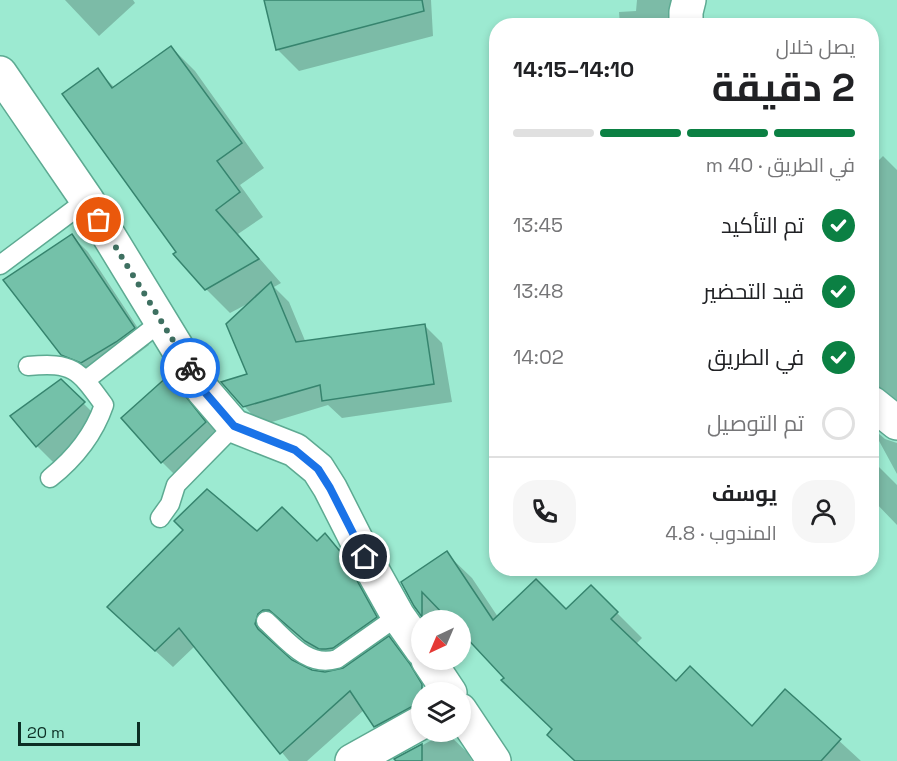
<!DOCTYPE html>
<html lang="ar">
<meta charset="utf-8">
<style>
:root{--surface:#fff;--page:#f6f6f6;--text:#202124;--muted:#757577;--line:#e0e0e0;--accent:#0b8043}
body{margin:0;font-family:"Space Grotesk",Cairo,sans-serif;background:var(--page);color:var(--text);direction:rtl;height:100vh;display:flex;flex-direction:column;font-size:22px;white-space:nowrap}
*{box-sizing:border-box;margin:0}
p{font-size:20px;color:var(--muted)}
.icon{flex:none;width:33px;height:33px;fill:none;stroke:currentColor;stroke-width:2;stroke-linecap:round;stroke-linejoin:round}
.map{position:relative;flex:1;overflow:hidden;direction:ltr}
.side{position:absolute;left:489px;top:18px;width:390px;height:558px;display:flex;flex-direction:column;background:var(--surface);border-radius:24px;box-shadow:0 3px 9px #0003;direction:rtl}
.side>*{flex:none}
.needle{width:39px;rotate:224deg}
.fabs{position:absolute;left:411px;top:610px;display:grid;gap:12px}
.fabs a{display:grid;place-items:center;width:60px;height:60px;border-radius:50%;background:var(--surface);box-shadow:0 3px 9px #0003;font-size:30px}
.scale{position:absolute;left:18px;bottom:15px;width:122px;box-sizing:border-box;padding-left:6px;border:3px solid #0c2e24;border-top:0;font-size:16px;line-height:21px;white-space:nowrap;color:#0c2e24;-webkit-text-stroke:4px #9cead1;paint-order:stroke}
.pin{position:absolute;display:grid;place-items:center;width:51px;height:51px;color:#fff;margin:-26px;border:3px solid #fff;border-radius:50%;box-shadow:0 2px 6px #0007}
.courier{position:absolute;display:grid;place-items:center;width:60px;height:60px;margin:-30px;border:4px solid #1a73e8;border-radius:50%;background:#fff;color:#222;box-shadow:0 2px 8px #0007}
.overview em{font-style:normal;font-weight:700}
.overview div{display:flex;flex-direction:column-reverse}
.overview{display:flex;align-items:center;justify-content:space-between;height:102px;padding:0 24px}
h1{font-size:39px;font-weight:700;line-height:45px}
.bar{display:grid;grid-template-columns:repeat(4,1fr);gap:9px 6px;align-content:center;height:72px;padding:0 24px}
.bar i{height:8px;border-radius:4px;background:var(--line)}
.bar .on{background:var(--accent)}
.bar p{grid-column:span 4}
.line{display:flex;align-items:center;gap:15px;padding:0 24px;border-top:2px solid var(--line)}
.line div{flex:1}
.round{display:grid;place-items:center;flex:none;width:63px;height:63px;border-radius:24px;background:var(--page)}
ol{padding:0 24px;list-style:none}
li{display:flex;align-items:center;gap:18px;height:66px}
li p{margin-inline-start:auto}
li .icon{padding:6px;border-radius:50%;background:var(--accent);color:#fff;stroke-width:4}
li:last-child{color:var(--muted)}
li i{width:33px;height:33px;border:3px solid var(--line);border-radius:50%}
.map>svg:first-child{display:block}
</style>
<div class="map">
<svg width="897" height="761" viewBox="0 0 897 761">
<rect width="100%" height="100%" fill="#9cead1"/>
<path fill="#0003" fill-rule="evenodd" d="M65,0H133L135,3L99,36Z
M266,0H431L433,36L299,71L277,49Z
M637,0H689L690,26H620L619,12L636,11Z
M729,22L744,26H728Z
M171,47L195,71L264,168L240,185L263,217L238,234L281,283L274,287L289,302L306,343L424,325L442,343L452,402L342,418L328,405L262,425L244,406L249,375L251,302L230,313L206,289L178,252L97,70L115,88Z
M883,156L897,170V408L872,416V167Z
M72,236L88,252L149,345L132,358L98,378L78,370L62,354Z
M169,377L187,395L223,441L180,480L162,462Z
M61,381L101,421L55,464L37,446Z
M872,428L885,439L897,443V474Z
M872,460L897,485V525L872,499Z
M257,533L317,543L325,535L342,552L359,573L393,634L388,637L413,666L404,672L422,699V727L392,743L375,726L364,710L307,761H289L195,646L173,667L126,624ZM281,626L287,627L323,658L337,665L351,664L344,670L325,673L312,671L291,661L271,642L274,630Z
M446,553L472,578L498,617L566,611L591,587L642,638L636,644L676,683L753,728L785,691L861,761H575L554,729L471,641L460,648V621H427L403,583Z
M438,734L443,739L449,735L467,752L472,761H398L397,759L432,740Z"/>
<path fill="#74c1a9" stroke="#36846e" stroke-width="1.5" d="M264,0H422L424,11L276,50Z
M171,46L242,143L217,161L240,192L216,210L259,259L205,290L173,254L176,252L62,94L98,68L112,88Z
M72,234L135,328L116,342L81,363L61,355L3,280Z
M271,282L296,342L425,324L434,384L322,401L320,385L243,407L221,382L247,374L226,324Z
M169,375L206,422L161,463L121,418Z
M61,379L85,402L36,447L10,416Z
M207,489L257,531L282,507L317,541L325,533L343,555L377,617L333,648L326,649H319L305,641L269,610H263L258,614L255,624L258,629L292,660L312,670L325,672L343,668L389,636L410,664L422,684V703L413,706L374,727L350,691L280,754L179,628L155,651L107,607L183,530L174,521Z
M447,551L493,620L536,579L566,609L591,585L618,612L611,619L676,681L690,666L752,726L785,689L841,739L821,761H575L547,735L552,729L501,680L504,678L460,631V621H450L422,592V617L414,606L401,582Z
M422,744V761H396L394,759Z"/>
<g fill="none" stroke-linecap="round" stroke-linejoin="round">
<defs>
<path id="service" d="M0,265L87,200
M28,366C73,362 78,369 104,405C94,434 74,459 50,478
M86,380L162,321
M160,518L170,504L176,485L234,426
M266,621C287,640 307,668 337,659L398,616"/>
<path id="minor" d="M686,26V12L689,0
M0,73L87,200L203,390L234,426L295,450L318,469L330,488L365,557L398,616L422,650
M872,403L897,423
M428,660L450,693
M460,710L494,761
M352,761L422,722"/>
</defs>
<use href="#service" stroke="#5daa92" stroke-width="21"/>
<use href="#minor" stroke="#5daa92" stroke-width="36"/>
<use href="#service" stroke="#fff" stroke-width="18"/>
<use href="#minor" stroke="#fff" stroke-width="33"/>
</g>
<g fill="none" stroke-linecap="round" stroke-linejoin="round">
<path stroke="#3e7061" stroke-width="6" stroke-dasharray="0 10.8" d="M99,220L190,368"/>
<path stroke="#1a73e8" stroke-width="8" d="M190,368L203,390L234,426L295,450L318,469L330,488L365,557"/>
</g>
</svg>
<div class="fabs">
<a><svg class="needle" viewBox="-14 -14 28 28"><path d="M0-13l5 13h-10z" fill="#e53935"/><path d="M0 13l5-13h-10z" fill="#757577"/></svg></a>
<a><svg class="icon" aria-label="layers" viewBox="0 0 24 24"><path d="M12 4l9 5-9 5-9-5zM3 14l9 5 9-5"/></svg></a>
</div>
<div class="scale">20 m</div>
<div class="pin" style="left:99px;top:220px;background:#ea580c"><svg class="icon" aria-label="bag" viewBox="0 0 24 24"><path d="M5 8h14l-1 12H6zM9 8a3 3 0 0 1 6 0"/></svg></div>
<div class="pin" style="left:365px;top:557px;background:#1f2937"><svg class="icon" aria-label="home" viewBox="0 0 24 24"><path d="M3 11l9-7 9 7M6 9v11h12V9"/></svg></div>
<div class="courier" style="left:190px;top:368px"><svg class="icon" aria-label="bike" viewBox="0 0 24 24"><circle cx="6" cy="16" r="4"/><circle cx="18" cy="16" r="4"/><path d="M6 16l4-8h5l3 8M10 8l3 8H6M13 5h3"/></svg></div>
<section class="side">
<div class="overview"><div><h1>2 دقيقة</h1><p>يصل خلال</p></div><em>14:10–14:15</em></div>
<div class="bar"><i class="on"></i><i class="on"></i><i class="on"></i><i></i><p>في الطريق · 40 m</p></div>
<ol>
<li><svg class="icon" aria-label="check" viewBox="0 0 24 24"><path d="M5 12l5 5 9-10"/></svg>تم التأكيد<p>13:45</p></li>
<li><svg class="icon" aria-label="check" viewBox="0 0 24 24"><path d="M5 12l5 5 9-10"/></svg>قيد التحضير<p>13:48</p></li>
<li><svg class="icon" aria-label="check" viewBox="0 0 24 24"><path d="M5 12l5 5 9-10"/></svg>في الطريق<p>14:02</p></li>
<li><i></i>تم التوصيل</li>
</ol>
<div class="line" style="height:108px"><a class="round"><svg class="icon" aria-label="person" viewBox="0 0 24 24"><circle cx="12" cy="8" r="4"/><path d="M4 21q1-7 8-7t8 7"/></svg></a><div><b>يوسف</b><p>المندوب · 4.8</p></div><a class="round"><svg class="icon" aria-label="phone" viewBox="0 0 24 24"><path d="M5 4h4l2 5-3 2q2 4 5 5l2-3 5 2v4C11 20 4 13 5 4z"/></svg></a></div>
</section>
</div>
